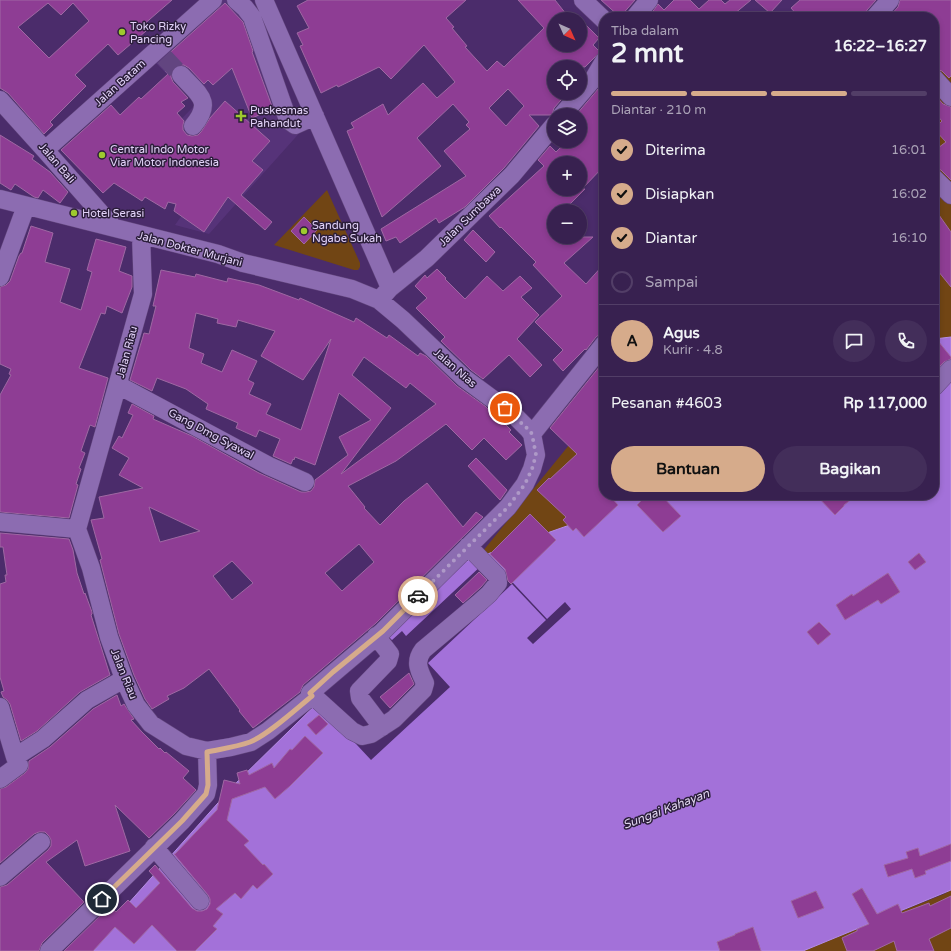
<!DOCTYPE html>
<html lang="id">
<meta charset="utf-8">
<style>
:root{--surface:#382150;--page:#432e5a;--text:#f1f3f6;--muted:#aba3b7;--line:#523e67;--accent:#d6ab8b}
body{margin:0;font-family:"Varela Round",sans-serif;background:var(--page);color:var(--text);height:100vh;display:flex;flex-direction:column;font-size:15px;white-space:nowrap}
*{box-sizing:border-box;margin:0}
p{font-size:13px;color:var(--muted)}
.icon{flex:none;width:22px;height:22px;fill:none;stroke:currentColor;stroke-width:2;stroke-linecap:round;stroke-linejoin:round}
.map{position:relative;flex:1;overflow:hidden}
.sheet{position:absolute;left:599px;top:12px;width:340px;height:488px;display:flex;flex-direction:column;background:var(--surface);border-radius:16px;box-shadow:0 2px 6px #0003,0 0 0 1px var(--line)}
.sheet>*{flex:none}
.needle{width:26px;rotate:135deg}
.controls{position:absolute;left:547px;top:12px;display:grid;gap:8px}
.controls a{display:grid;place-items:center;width:40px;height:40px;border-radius:50%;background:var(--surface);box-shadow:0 2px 6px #0003,0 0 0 1px var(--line);font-size:20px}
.pin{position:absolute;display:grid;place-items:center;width:34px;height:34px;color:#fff;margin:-17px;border:2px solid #fff;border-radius:50%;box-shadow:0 1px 4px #0007}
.courier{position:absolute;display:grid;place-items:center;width:40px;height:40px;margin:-20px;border:3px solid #d6ab8b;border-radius:50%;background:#fff;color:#222;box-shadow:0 1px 5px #0007}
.overview em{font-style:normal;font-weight:700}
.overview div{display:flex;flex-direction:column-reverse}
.overview{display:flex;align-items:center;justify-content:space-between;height:68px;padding:0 12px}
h1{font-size:26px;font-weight:700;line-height:30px}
.bar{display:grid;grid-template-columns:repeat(4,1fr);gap:6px 4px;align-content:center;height:48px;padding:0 12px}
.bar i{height:5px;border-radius:3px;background:var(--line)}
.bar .on{background:var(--accent)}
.bar p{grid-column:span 4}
.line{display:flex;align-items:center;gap:10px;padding:0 12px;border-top:1px solid var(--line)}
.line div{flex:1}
.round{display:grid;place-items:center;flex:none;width:42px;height:42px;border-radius:21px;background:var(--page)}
ol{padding:0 12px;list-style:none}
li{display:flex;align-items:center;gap:12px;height:44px}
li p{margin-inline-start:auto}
li .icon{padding:4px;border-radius:50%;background:var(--accent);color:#111;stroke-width:4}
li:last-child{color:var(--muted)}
li i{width:22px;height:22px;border:2px solid var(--line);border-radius:50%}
.cta{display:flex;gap:8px;margin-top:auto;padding:8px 12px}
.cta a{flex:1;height:46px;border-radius:24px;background:var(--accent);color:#111;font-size:16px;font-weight:700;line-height:46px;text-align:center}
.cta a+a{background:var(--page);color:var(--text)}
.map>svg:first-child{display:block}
</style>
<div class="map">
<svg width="951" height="951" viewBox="0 0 951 951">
<rect width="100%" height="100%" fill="#4b2c6b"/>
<path fill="#563379" d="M220,0H248L251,3L303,129L209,234L175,225L199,191L145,156L196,104L152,59Z"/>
<path fill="#714514" d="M951,0V337L934,339V17H920Z
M327,190L360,263V267L358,270H354L274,245Z
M604,402V495H620L601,514L478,557Z
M951,890V951H803L944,894Z"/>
<path fill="#a371d9" stroke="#b68ee3" d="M951,337V890L803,951H86L234,785L459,564L601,514L620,495H934V339Z"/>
<path fill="#4b2c6b" d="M485,553L547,619L565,602L571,609L533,644L527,638L546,620L512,584L428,663L450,687L371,760L316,701L385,633L392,640L402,631L406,636L483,564Z"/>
<path fill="#8e3d94" stroke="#9f68a3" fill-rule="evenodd" d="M0,0H172L142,26L146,31L118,55L108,44L75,75L86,86L50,122L53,125L44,134L8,93L0,88ZM48,3L61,15L73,3L89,21L49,58L18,27Z
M308,0H466L446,18L454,27L452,28L467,46L465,47L487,71L497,61L504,67L544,28L518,0H555L570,19H554V45H580V19L599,38L593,45L600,52L585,67H554V93H567L554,108L552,115H529L539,126L504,168L465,207L439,223L436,218L400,243L396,237L386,241L381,229L466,176L444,151L470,129L466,125L469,122L453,104L417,138L441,166L382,217L347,131L354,128L351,123L383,104L388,115L423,83L437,98L455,82L424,45L391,79L379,67L338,87L337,85L321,93L300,46L303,45L297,33L309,28L297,6ZM508,89L524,106L506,126L489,108Z
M601,0H635L620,17Z
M674,0H690L699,9L709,0H721L725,4L730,0H751L734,14L736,17H649L658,4L664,10Z
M755,0H782L770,13Z
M800,0H876L867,10L865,17H799L791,8Z
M900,0H951V76L949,78L942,71L934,68V17H889L898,7Z
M225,3L243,22L253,51L252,52L273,109L252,118L232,68L213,85L208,80L204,84L189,68L184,65H178L174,67L171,72V77L173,82L188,98L181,102L185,106L177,113L184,121L183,125V130L187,135L192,136L198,135L201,132L210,118L225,101L270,141L252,161L263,170L241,195L272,222L265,230L228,197L204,232L174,211L176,204L168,202L165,209L145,197L142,201L114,183L103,193L61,150L111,105L120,115L139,97L141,99L168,74L165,71L171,66L164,58Z
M604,82V166L582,189H585L563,211H554V237H593L564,263L586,284L604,264V334H600L596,337L586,350L585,349L563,371L553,360L563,350L535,322L562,296L533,265L536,262L501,227L500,228L489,216L544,166L538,160L550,146L556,152L567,141H580V115H576ZM554,163H580V189H554Z
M934,94L943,104L951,107V180L941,170L934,168V151L946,142L934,129L942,121L934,112Z
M0,135L34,156L32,159L50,172L68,192L60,203L43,190L38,198L34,197L15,184L11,190L0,183Z
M934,208L951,232V287L934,266Z
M304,217L317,230L304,244L291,231Z
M31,226L53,233L45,262L70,269L60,302L81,310L92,272L87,270L96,239L126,247L119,271L132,276V287L122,313L107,306L105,314L101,313L79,368L108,378L95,427L90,425L81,451L85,453L79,468L81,469L76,484L78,485L69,518L0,512V395L11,375L9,374L11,369L0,364V287L6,285L10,281L19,256L21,253H22Z
M473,230L495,252L486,262L464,240Z
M437,269L446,278L445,279L465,299L487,276L503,291L520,276L532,288L521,297L539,315L517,339L542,365L530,377L509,355L483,379L471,370L441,341L445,337L416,308L427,298L415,286L425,275L427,278Z
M161,270L195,277L196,274L227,282L228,278L259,285L299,300L300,298L354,322L356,318L387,338L389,335L418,356L420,353L426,356L457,386L485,406L497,418L498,417L511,430L509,432L522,445L506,460L484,438L472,450L446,424L396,461L348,486L365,507L364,508L380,525L404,501L427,483L463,527L476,512L483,517L376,623L303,685L300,692L253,728L239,711L240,710L209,669L184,688L167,696L169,699L152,709L145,699L134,675L119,634L100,560L102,559L91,520L104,518L99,497L143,488L119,475L129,458L112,448L119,436L122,438L133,415L128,413L132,404L154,416L153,419L192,436L259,473L301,492H306L311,491L314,487L315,480L348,455L339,437L371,420L339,393L315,465L295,457L294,460L293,459L291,464L273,456L280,439L259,430L256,437L236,428L238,423L206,409L208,404L186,389L157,378L152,391L130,380L144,333L149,334L156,306H153ZM196,313L218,319L217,323L236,327L238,320L275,331L261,356L303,380L331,339L301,430L266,414L271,404L249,394L254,383L248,380L257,361L232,350L222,372L201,363L204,354L189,348ZM364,357L406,388L410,383L436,404L341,474L391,408L352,375ZM149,507L200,531L160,542ZM359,544L374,562L342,591L325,573ZM232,561L253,583L232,600L213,576Z
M934,336L951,357V359L944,362L939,367L934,361Z
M604,361V482L600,486L604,490V495H609L618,505L584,537L576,528L573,531L563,520L566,517L537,490L549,478L550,479L577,454L550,428Z
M476,458L507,490L500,500L468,466Z
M647,495H661L681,516L663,532L637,505Z
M816,495H857L844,505V506L835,515Z
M530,514L556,540L511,584L508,581L505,569L490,554Z
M0,533L69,539L73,550L77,573L84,594L85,593L92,612V614L91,615L110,675L80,692L37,731L21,741L10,704L7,700L3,697L1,692L4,691L0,677V584L6,582L5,575H7L3,547H0Z
M919,553L926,562L915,570L908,562Z
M479,572L487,580L481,587L463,603L455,595Z
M888,573L900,592L881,604L878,600L845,620L836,605L852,594L853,596Z
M819,622L831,634L818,645L807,632Z
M409,673L414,684L390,708L380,697Z
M117,695L121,706L124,704L134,719L131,720L142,732L159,749L160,748L165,753L166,752L189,771L183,778L196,790L174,814L149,838L115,805L130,851L85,866L77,840L46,862L84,902L42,943L39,951H0V887L7,885L48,850L51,846V840L49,836L45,832H39L34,834L0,863V789L6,787L25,773L28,769L29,761L50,747L93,709Z
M319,715L328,724L316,735L307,725Z
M305,736L323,753L290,786L275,799L265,787L232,799L227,820L249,841L244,845L263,865L264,864L273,874L257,889L253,885L241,899L235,893L216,909L223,914L213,926L217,929L195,951H177L152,925L134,944L115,927L93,951H64L110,906L116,912L128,900L136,908L160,883L149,871L155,865L192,908L197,911H202L207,909L210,904V899L208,895L174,854H175L217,810L224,780L240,784L237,773L247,770L249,775L272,763L274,768L290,749L292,750Z
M951,844V861L925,871L926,874L915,878L912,869L888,877L884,865L908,858L906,852L918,848L920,856Z
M862,888L877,914L898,904L902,913L929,903L930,906L951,896V928L929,939L934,951H897L894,941L873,951H847L842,938L857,931V929L869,924L852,894Z
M816,891L824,908L798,918L791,901Z
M753,927L761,951H720L717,942L735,935V934Z"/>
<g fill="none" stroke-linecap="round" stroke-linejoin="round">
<path stroke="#624580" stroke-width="18" stroke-dasharray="18 9" stroke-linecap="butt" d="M164,57L181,75"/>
<defs>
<path id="minor" d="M236,0L245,8L252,17L288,120L295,125L315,116
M264,0L390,288
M583,0L604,20
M635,17L649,0
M875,17L890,0
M181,75C198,94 214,101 193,126
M934,78L951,97
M0,100L45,150L112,226
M562,115L594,78L604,61
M45,150L213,0
M934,178L951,195
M0,199L218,254L243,263L352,289L379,300L403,320L464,378L514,415L529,430L532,434L536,455L532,469L525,484L508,507L383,631L310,693L312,696L268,731L251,742L231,747L207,751L186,746L151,724L136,705L124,679L109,637L91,568L77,529L143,294L141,235
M0,277L26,206
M382,297L390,288L427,258L512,175L554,125
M118,385L269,466L305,482
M934,387L951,369
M532,434L604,344
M0,522L77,529
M376,636L390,654L388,661L359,691L360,698L382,727
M310,693L352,731L362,736L371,734L394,719L423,690L425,683C419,670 414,662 423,650L479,603L489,594L498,583L497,576L468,546
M0,707L15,757L43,739L87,700L124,679
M0,779L19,765L15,757
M154,847L200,901
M0,877L41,842
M49,951L182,821L206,794L208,785L207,751"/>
</defs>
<use href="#minor" stroke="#63477e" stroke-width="19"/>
<use href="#minor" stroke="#8c6cb1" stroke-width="18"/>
</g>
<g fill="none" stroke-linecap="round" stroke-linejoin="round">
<path stroke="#ae99c7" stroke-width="4" stroke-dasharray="0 7.2" d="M418,596L508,507L525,484L532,469L536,455L532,434L529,430L505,408"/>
<path stroke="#d6ab8b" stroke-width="5" d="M102,899L182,821L206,794L208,785L207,752C221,749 236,747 250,742C268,735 296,709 312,696L310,693L333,672L383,631L418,596"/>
</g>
<g fill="#9eca2e" stroke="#2b1e3a" stroke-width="1.5">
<circle cx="122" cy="32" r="4"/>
<path d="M239 110h4v4h4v4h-4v4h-4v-4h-4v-4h4z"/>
<circle cx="102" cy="155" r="4"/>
<circle cx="74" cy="213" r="4"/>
<circle cx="304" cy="231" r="4"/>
</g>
<g text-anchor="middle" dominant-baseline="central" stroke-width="3" stroke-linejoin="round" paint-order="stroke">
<g font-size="11" fill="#e3d3f9" stroke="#2b1e3a" text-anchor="start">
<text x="130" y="26">Toko Rizky<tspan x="130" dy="13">Pancing</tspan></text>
<text x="250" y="110">Puskesmas<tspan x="250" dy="13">Pahandut</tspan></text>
<text x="110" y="149">Central Indo Motor<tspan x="110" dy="13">Viar Motor Indonesia</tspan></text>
<text x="82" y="213">Hotel Serasi</text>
<text x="312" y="225">Sandung<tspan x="312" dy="13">Ngabe Sukah</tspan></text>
</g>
<g font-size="11" fill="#e3d3f9" stroke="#2b1e3a">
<text transform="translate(120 83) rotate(-42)">Jalan Batam</text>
<text transform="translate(57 163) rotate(49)">Jalan Bali</text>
<text transform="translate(470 216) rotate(-44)">Jalan Sumbawa</text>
<text transform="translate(190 249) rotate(15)">Jalan Dokter Murjani</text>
<text transform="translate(127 352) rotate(-75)">Jalan Riau</text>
<text transform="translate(455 368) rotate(41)">Jalan Nias</text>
<text transform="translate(211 434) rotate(28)">Gang Dmg Syawal</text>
<text transform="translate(124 674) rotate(68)">Jalan Riau</text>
</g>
<g font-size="12" font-style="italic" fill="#dfd4ee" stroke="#2b1e3a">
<text transform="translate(666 809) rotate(-21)">Sungai Kahayan</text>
</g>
</g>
</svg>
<div class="controls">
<a><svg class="needle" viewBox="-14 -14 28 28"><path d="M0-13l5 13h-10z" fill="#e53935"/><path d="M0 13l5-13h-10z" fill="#aba3b7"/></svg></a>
<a><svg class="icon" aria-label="locate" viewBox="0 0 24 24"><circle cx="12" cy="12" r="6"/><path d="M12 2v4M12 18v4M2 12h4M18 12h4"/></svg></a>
<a><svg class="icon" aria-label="layers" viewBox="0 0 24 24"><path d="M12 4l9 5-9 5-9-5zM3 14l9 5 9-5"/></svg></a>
<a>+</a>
<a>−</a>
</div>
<div class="pin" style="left:505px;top:408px;background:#ea580c"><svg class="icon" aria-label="bag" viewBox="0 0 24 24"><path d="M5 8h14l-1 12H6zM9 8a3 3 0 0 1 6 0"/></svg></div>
<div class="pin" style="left:102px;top:899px;background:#1f2937"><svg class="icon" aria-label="home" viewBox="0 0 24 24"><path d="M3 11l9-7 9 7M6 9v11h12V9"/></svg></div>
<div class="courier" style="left:418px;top:596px"><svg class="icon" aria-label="car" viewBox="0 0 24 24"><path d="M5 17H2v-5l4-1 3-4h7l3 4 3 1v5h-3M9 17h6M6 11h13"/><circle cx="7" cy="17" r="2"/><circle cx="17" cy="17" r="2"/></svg></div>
<section class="sheet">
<div class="overview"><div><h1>2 mnt</h1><p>Tiba dalam</p></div><em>16:22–16:27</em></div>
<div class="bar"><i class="on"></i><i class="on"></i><i class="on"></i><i></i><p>Diantar · 210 m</p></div>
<ol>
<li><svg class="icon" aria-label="check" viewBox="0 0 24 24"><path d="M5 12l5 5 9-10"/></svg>Diterima<p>16:01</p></li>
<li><svg class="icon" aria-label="check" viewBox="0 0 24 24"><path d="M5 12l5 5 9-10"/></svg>Disiapkan<p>16:02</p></li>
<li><svg class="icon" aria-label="check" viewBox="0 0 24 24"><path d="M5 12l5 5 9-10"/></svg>Diantar<p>16:10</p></li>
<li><i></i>Sampai</li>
</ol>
<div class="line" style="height:72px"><b class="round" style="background:var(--accent);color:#111">A</b><div><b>Agus</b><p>Kurir · 4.8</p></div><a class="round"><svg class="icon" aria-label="chat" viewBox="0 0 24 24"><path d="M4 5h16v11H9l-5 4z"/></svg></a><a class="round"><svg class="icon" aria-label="phone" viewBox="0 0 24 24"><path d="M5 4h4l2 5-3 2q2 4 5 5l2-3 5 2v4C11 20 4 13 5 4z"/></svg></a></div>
<div class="line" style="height:52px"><div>Pesanan #4603</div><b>Rp 117,000</b></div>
<div class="cta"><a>Bantuan</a><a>Bagikan</a></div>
</section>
</div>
